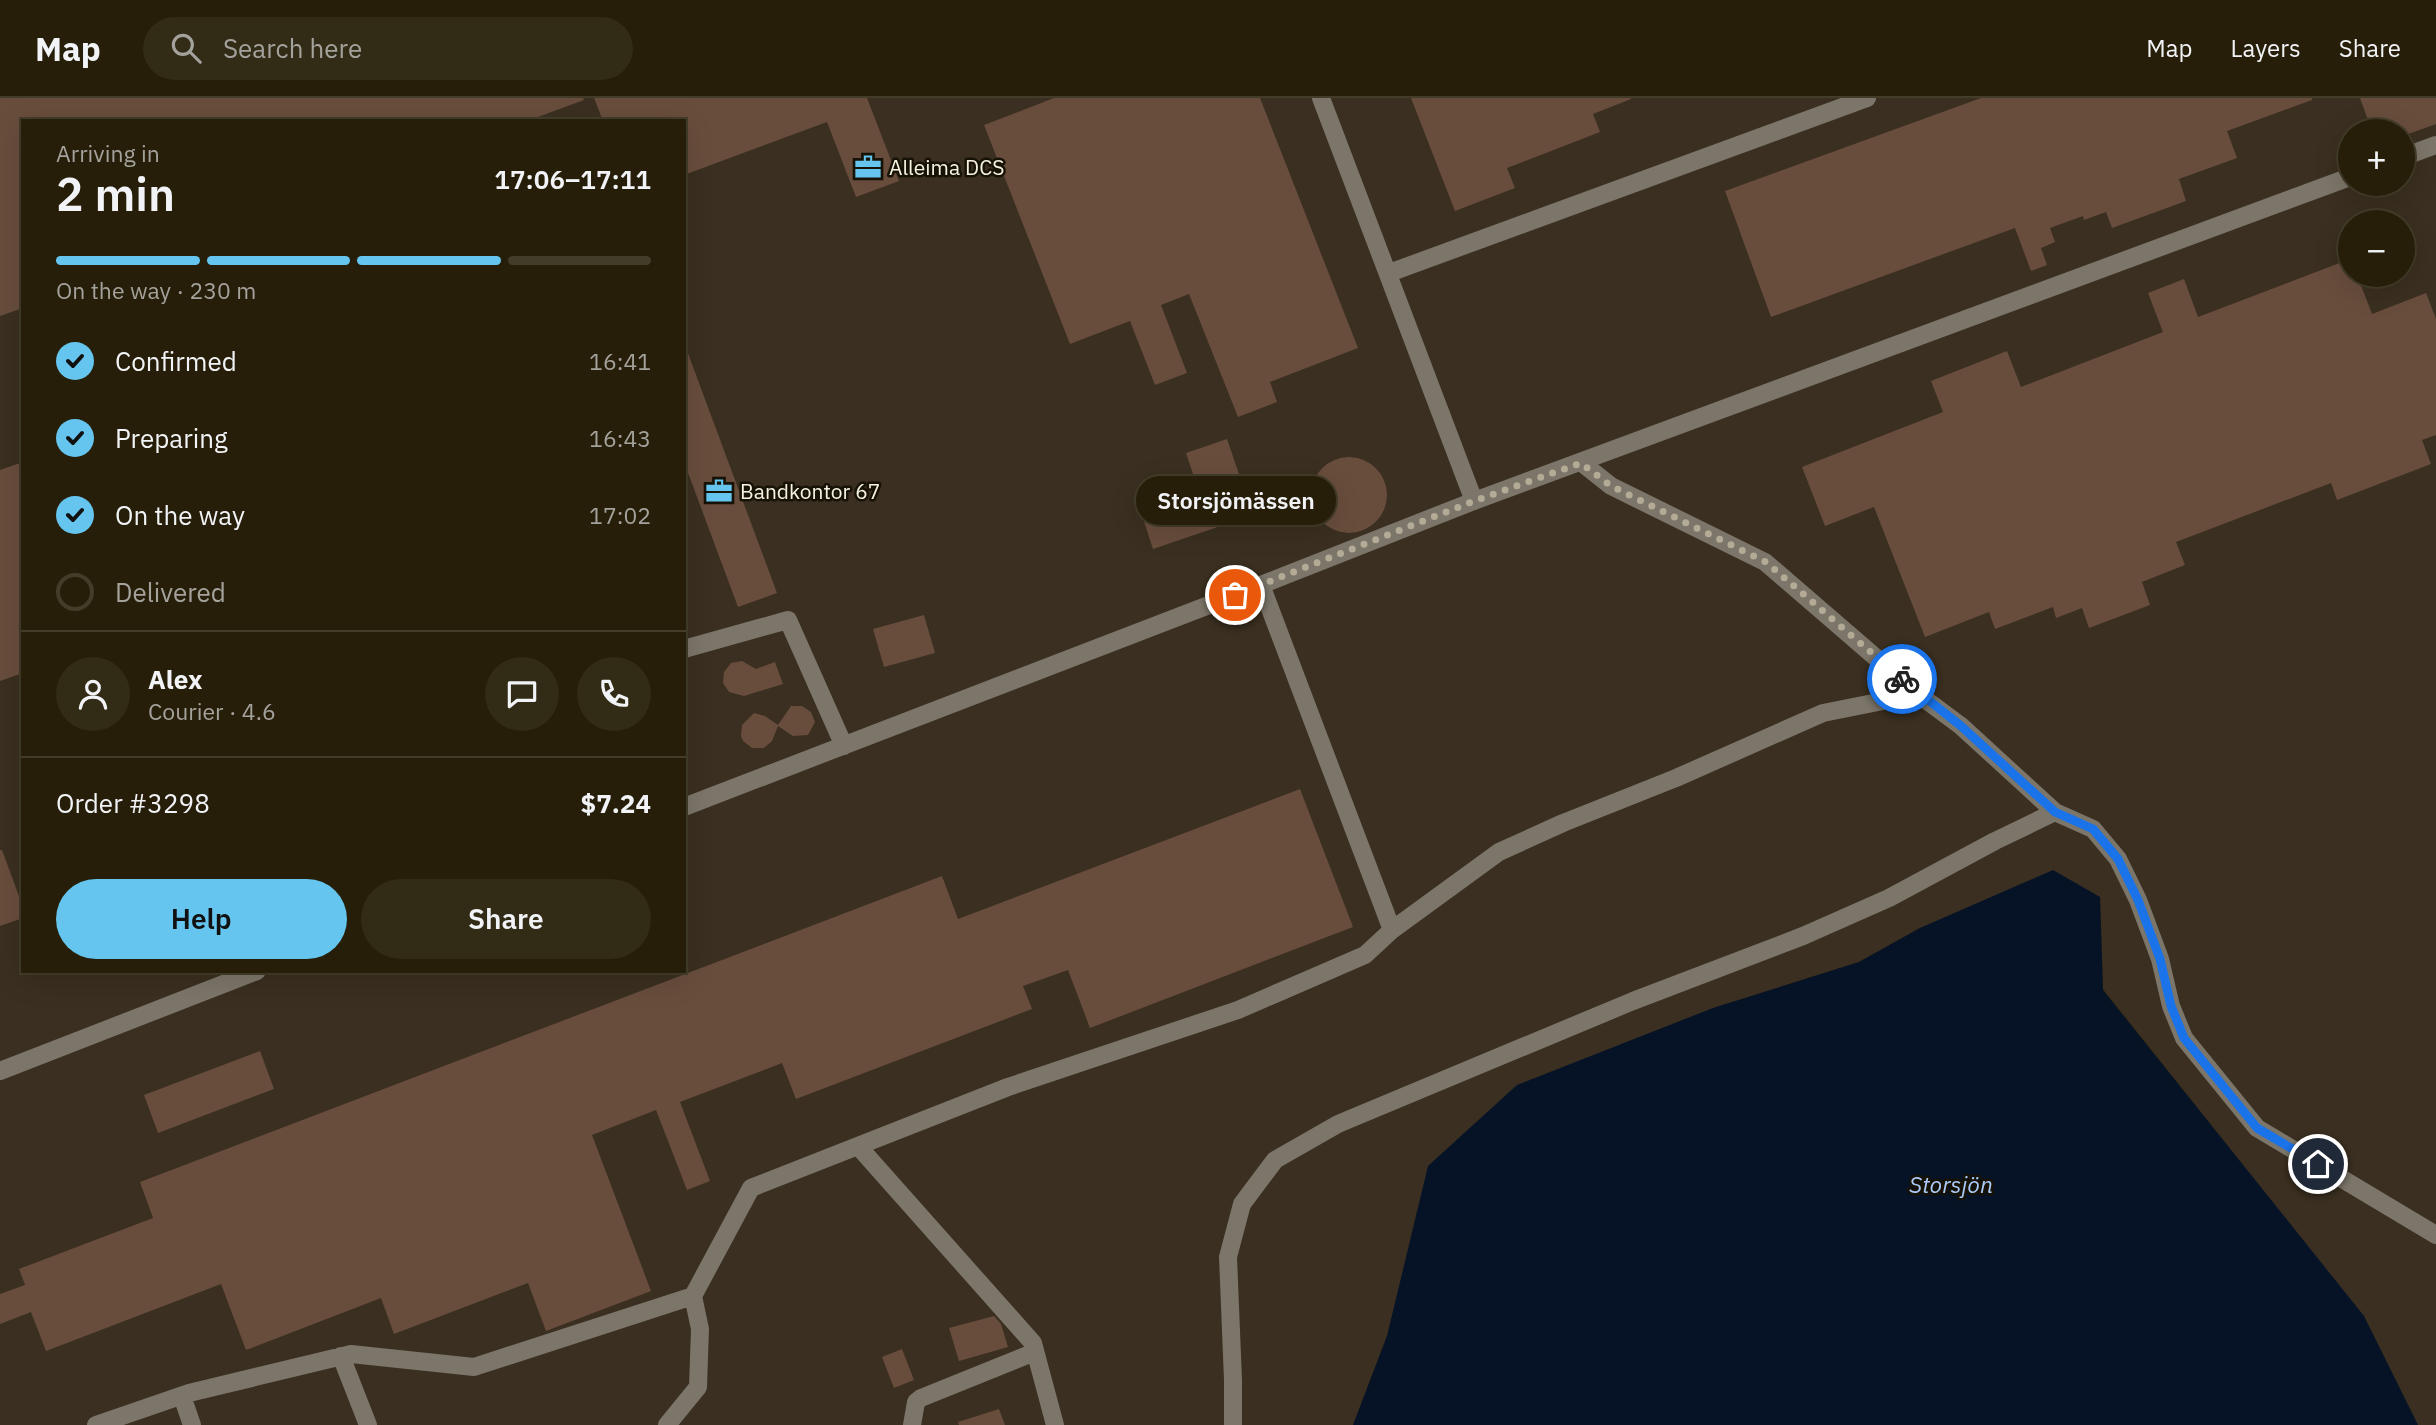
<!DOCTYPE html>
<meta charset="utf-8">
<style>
:root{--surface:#261e08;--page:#322b16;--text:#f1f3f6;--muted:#a4a29c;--line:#423c29;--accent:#65c5ee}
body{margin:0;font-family:"IBM Plex Sans",sans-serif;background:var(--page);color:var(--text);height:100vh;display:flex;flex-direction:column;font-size:26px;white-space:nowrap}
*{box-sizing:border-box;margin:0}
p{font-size:23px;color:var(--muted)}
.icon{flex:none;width:38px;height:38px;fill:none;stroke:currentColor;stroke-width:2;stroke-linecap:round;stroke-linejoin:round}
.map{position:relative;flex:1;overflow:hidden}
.sheet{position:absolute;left:21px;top:21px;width:665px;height:854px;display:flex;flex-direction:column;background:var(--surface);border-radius:0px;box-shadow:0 7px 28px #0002,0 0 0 2px var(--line)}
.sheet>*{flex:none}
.buttons{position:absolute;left:2338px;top:21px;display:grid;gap:14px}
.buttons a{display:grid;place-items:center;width:77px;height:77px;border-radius:50%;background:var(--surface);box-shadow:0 7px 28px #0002,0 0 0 2px var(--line);font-size:35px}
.pin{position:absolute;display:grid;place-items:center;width:60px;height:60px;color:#fff;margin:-30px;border:4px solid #fff;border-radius:50%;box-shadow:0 2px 7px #0007}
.courier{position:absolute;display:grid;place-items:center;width:70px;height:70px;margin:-35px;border:5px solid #1a73e8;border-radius:50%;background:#fff;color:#222;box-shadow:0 2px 9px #0007}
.bubble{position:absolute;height:49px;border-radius:24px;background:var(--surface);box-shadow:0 7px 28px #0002,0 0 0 2px var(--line);font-size:23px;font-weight:600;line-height:49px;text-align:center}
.head em{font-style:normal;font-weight:600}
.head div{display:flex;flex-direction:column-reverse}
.head{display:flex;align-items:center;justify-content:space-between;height:119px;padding:0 35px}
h1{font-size:46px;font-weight:600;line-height:52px}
.bar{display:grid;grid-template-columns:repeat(4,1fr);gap:10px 7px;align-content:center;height:84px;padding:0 35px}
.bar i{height:9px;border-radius:5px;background:var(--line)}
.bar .current{background:var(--accent)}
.bar p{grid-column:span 4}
.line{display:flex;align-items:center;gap:18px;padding:0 35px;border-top:2px solid var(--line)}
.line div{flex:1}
.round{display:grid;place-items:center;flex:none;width:74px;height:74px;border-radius:37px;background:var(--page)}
ol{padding:0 35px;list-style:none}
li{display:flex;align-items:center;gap:21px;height:77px}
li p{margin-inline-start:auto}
li .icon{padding:7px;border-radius:50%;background:var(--accent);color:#111;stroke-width:4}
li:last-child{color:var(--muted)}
li i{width:38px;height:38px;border:4px solid var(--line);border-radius:50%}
.action{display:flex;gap:14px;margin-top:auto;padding:14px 35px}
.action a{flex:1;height:80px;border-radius:42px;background:var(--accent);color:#111;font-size:28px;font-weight:600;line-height:80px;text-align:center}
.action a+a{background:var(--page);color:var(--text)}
header{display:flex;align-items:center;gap:42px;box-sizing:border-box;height:98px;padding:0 35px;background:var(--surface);border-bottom:2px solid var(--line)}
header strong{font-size:33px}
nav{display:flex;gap:38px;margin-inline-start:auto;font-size:24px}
.search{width:490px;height:63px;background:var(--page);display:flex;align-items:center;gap:18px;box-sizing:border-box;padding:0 24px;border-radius:38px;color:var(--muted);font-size:26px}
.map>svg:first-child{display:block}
</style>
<header>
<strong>Map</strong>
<div class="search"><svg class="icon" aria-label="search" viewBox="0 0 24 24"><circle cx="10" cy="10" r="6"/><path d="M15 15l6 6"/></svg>Search here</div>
<nav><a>Map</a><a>Layers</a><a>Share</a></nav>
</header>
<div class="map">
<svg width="2436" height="1327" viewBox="0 0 2436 1327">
<rect width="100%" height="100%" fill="#33280b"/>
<path fill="#3a2f20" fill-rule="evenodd" d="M0,0H2436V1327H2418L2363,1218L2103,891L2100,800L1920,830L1859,864L1713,910L1387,1238L1353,1327H0ZM23,23H684V873H23ZM2350,33H2403V86H2350ZM2350,124H2403V177H2350Z"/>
<path fill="#061327" d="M2053,772L2100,799L2103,892L2364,1218L2418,1327H1353L1387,1238L1428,1068L1517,987L1713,910L1859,864L1920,830Z"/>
<path fill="#684d3c" d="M0,0H583L584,2L527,23H23V210L0,218Z
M594,0H867L899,83L856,99L827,24L684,77V23H603Z
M1054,0H1260L1358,250L1270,284L1277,304L1238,319L1189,196L1161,207L1187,275L1155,287L1130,223L1070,246L984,27Z
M1411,0H1631V1L1593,16L1600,34L1507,70L1515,90L1455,113Z
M1981,0H2312V2L2227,33L2237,60L2179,81L2186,103L2112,130L2106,114L2084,122L2083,118L2050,130L2055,144L2041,150L2047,167L2031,173L2015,130L1771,219L1725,93Z
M2360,0H2436V26L2403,38V33H2372Z
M2350,161V177H2357L2372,216L2426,195L2436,221V337L2422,342L2431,366L2337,402L2331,385L2176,444L2185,467L2142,484L2150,507L2089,530L2082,510L2056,520L2053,509L1995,531L1989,514L1925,539L1874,409L1825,428L1802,369L1943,314L1931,283L2007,253L2021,289L2163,234L2148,195L2184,181L2198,219Z
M686,250L777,495L738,509L684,364Z
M1227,341L1253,417L1153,451L1135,396L1193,376L1186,355Z
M1311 397a38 38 0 1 1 76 0a38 38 0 1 1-76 0Z
M23,364V575L0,583V372Z
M924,517L935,555L884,569L873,531Z
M742,563L756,571L775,564L783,586L744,598L729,594L723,585L724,574L731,565Z
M791,608H802L811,614L815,624L808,637L793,638L778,628L772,643L764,650H752L743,643L741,638L742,627L754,615L765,618L778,627Z
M1300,691L1353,829L1090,930L1068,872L1023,888L1032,911L796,1001L782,965L680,1004L710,1083L687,1092L656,1012L592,1037L651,1193L546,1233L528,1185L394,1236L381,1200L246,1252L221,1186L46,1253L31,1214L0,1226V1196L25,1187L19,1171L153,1120L140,1084L942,778L958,821Z
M0,752H2L23,809V820L0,828Z
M260,953L274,991L158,1035L144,997Z
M994,1218L1001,1226L1008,1249L959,1263L949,1230Z
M902,1251L914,1282L894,1290L882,1259Z
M999,1311L1005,1327H959L958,1324Z"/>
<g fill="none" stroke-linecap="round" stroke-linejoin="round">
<path stroke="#7c7569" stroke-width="18" d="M1321,0L1474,403
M2403,59L2436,47
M1389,175L1867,0
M1582,365L1611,388L1765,464L1918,596L1961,628L2055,714L2093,731L2118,761L2138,802L2160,861L2171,908L2184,940L2257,1030L2436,1137
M684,551L788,522L844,648
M684,709L1261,487L1474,403L2350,79
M1392,832L1499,754L1563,725L1676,680L1823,615L1918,596
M0,973L257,873
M858,1048L1033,1245L1055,1327
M341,1258L368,1327
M182,1298L192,1327
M96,1327L189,1295L351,1256L474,1269L693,1198L751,1090L1008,989L1238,912L1365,857L1392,832L1261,487
M667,1327L698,1289L700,1231L693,1198
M912,1327L916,1304L921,1300L1035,1254
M1233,1327V1282L1228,1159L1242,1106L1275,1062L1338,1026L1633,903L1803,838L1889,800L1995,743L2055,714"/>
</g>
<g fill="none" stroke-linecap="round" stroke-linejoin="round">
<path stroke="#b3ab96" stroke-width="7" stroke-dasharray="0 12.6" d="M1235,497L1474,403L1581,365L1611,388L1766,464L1902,581"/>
<path stroke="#1a73e8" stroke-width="9" d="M1902,581L1961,628L2055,714L2093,731L2118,761L2138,802L2160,861L2171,908L2184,940L2257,1030L2318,1066"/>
</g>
<defs>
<symbol id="office-bare" viewBox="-9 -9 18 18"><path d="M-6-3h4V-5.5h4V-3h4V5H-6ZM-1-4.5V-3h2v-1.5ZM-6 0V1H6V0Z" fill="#65c5ee" stroke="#171206" stroke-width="2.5" paint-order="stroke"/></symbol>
</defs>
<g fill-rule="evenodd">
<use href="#office-bare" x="849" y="50" width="38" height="38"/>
<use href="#office-bare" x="700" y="374" width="38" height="38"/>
</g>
<g text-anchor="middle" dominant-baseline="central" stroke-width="5" stroke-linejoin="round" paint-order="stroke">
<g font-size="21" fill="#f8f2e1" stroke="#171206" text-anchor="start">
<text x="889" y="69">Alleima DCS</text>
<text x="740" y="393">Bandkontor 67</text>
</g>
<g font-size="23" font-style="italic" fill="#abccfb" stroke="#171206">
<text x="1951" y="1086">Storsjön</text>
</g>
</g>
</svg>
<div class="buttons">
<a>+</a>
<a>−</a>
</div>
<div class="pin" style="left:1235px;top:497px;background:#ea580c"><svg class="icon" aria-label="bag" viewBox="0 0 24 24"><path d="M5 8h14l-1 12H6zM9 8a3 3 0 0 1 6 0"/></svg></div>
<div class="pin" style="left:2318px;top:1066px;background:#1f2937"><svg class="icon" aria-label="home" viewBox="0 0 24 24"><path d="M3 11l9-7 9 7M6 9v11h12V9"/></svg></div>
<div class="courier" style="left:1902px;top:581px"><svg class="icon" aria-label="bike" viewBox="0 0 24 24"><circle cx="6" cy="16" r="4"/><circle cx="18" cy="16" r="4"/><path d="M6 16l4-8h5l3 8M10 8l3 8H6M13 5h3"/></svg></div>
<div class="bubble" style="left:1136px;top:378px;width:200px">Storsjömässen</div>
<section class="sheet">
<div class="head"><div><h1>2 min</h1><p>Arriving in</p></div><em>17:06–17:11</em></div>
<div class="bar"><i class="current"></i><i class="current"></i><i class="current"></i><i></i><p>On the way · 230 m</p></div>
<ol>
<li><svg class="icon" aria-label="check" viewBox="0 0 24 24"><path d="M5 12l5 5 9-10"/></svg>Confirmed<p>16:41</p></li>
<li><svg class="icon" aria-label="check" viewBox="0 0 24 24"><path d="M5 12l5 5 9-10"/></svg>Preparing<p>16:43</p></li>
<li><svg class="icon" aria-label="check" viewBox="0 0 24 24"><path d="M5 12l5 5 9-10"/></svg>On the way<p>17:02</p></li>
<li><i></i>Delivered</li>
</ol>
<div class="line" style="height:126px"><a class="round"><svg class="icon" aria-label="person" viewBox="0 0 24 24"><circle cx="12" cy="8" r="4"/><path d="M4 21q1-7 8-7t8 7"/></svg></a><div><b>Alex</b><p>Courier · 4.6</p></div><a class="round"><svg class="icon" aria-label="chat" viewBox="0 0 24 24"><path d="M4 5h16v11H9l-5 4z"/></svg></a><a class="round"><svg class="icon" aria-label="phone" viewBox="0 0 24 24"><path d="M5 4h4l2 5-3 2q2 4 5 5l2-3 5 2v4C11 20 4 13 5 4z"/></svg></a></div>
<div class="line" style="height:91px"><div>Order #3298</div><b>$7.24</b></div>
<div class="action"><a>Help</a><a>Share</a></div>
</section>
</div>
